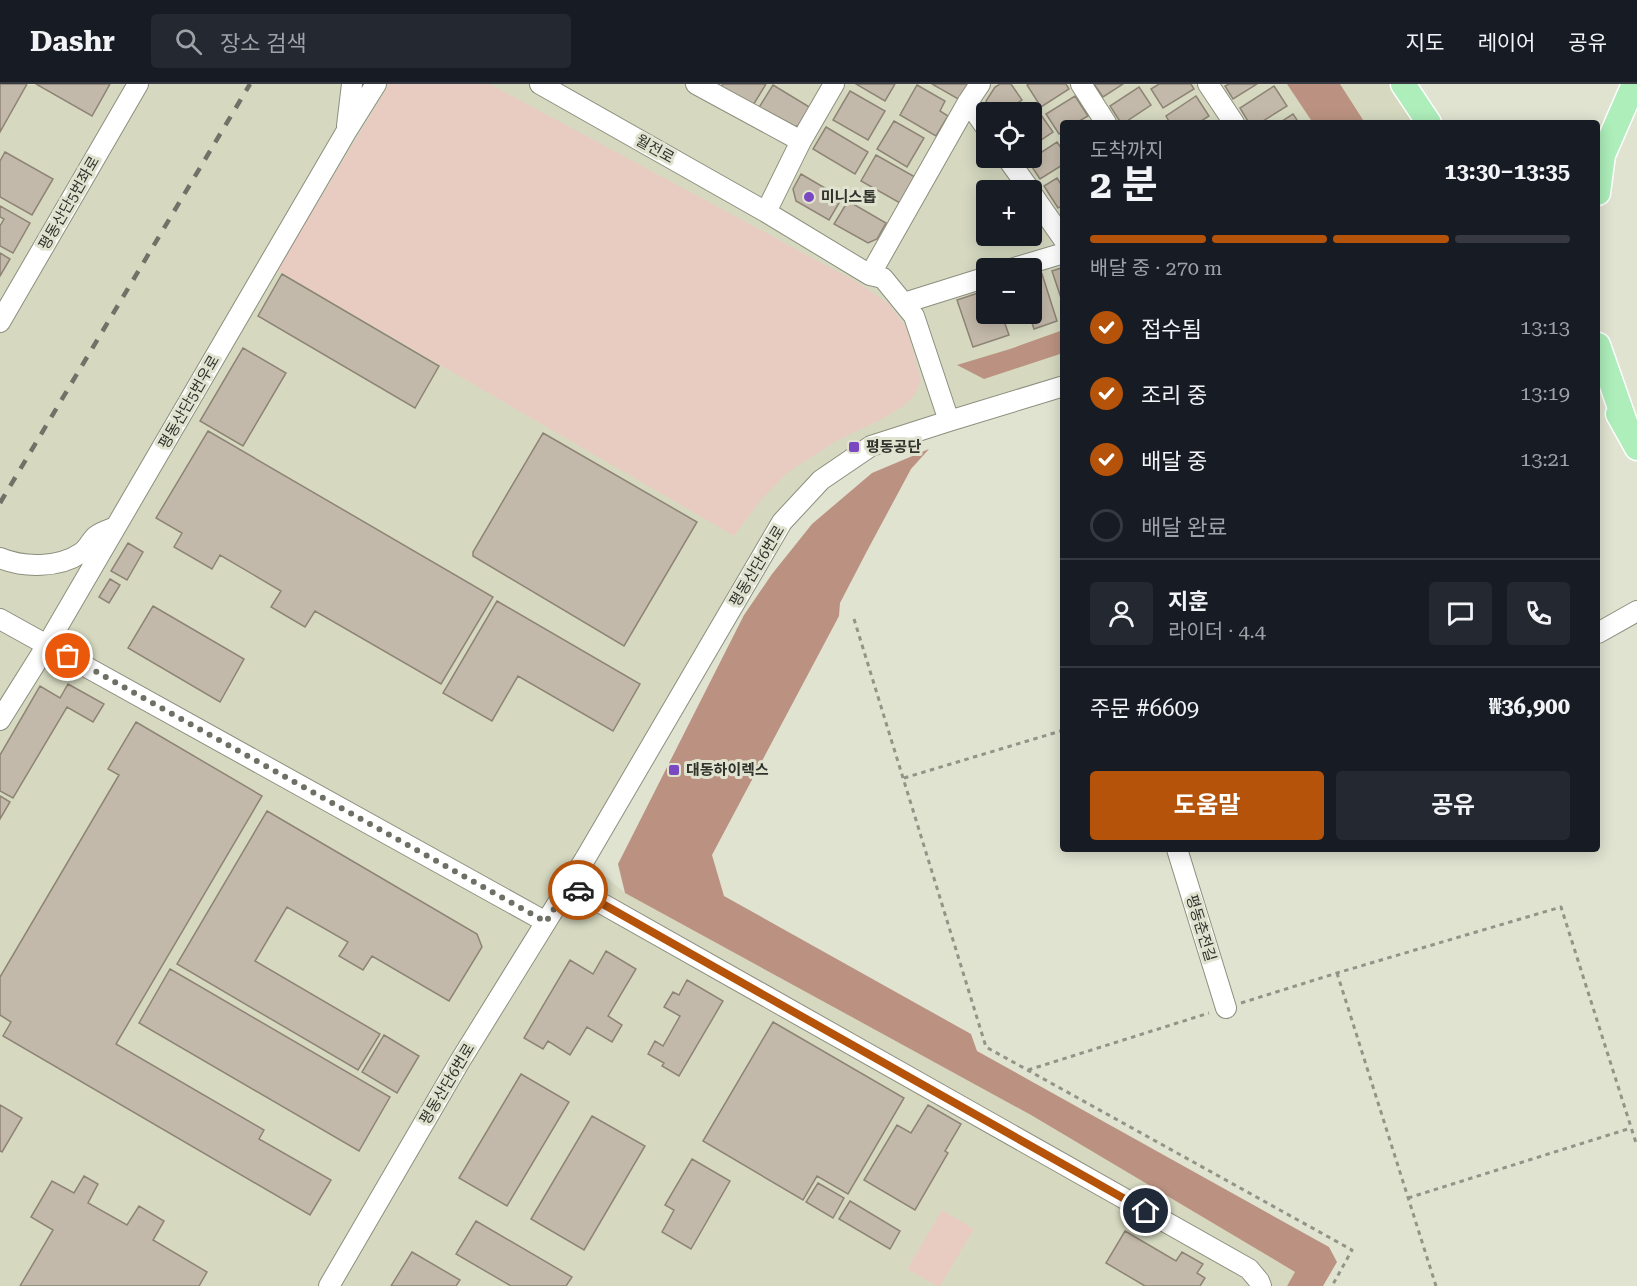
<!DOCTYPE html>
<html lang="ko">
<meta charset="utf-8">
<style>
:root{--surface:#171b24;--page:#242831;--text:#f1f3f6;--muted:#9ea1a6;--line:#363941;--accent:#b45309}
body{margin:0;font-family:"Roboto Serif","Noto Sans KR",serif;background:var(--page);color:var(--text);height:100vh;display:flex;flex-direction:column;font-size:22px;white-space:nowrap}
*{box-sizing:border-box;margin:0}
p{font-size:20px;color:var(--muted)}
.icon{flex:none;width:33px;height:33px;fill:none;stroke:currentColor;stroke-width:2;stroke-linecap:round;stroke-linejoin:round}
.map{position:relative;flex:1;overflow:hidden}
.drawer{position:absolute;left:1060px;top:36px;width:540px;height:732px;display:flex;flex-direction:column;background:var(--surface);border-radius:6px;box-shadow:0 3px 15px #0003}
.drawer>*{flex:none}
.fabs{position:absolute;left:976px;top:18px;display:grid;gap:12px}
.fabs a{display:grid;place-items:center;width:66px;height:66px;border-radius:6px;background:var(--surface);box-shadow:0 3px 15px #0003;font-size:30px}
.pin{position:absolute;display:grid;place-items:center;width:51px;height:51px;color:#fff;margin:-26px;border:3px solid #fff;border-radius:50%;box-shadow:0 2px 6px #0007}
.courier{position:absolute;display:grid;place-items:center;width:60px;height:60px;margin:-30px;border:4px solid #b45309;border-radius:50%;background:#fff;color:#222;box-shadow:0 2px 8px #0007}
.overview em{font-style:normal;font-weight:700}
.overview div{display:flex;flex-direction:column-reverse}
.overview{display:flex;align-items:center;justify-content:space-between;height:102px;padding:0 30px}
h1{font-size:39px;font-weight:700;line-height:45px}
.bar{display:grid;grid-template-columns:repeat(4,1fr);gap:9px 6px;align-content:center;height:72px;padding:0 30px}
.bar i{height:8px;border-radius:4px;background:var(--line)}
.bar .on{background:var(--accent)}
.bar p{grid-column:span 4}
.line{display:flex;align-items:center;gap:15px;padding:0 30px;border-top:2px solid var(--line)}
.line div{flex:1}
.round{display:grid;place-items:center;flex:none;width:63px;height:63px;border-radius:6px;background:var(--page)}
ol{padding:0 30px;list-style:none}
li{display:flex;align-items:center;gap:18px;height:66px}
li p{margin-inline-start:auto}
li .icon{padding:6px;border-radius:50%;background:var(--accent);color:#fff;stroke-width:4}
li:last-child{color:var(--muted)}
li i{width:33px;height:33px;border:3px solid var(--line);border-radius:50%}
.cta{display:flex;gap:12px;margin-top:auto;padding:12px 30px}
.cta a{flex:1;height:69px;border-radius:6px;background:var(--accent);color:#fff;font-size:24px;font-weight:700;line-height:69px;text-align:center}
.cta a+a{background:var(--page);color:var(--text)}
header{display:flex;align-items:center;gap:36px;box-sizing:border-box;height:84px;padding:0 30px;background:var(--surface);border-bottom:2px solid var(--line)}
header strong{font-size:28px}
nav{display:flex;gap:33px;margin-inline-start:auto;font-size:21px}
.search{width:420px;height:54px;background:var(--page);display:flex;align-items:center;gap:15px;box-sizing:border-box;padding:0 21px;border-radius:6px;color:var(--muted);font-size:22px}
.map>svg:first-child{display:block}
</style>
<header>
<strong>Dashr</strong>
<div class="search"><svg class="icon" aria-label="search" viewBox="0 0 24 24"><circle cx="10" cy="10" r="6"/><path d="M15 15l6 6"/></svg>장소 검색</div>
<nav><a>지도</a><a>레이어</a><a>공유</a></nav>
</header>
<div class="map">
<svg width="1637" height="1202" viewBox="0 0 1637 1202">
<rect width="100%" height="100%" fill="#e1e3d1"/>
<path fill="#d6d9c0" fill-rule="evenodd" d="M0,0H1403L1430,39H1064L1063,302L871,362L782,439L585,775L625,809L1031,1031L1295,1188L1287,1202H0ZM987,28H1032V74H987ZM987,106H1032V152H987ZM987,184H1032V230H987Z"/>
<path fill="#e8ccc1" d="M389,0H490L857,198L888,219L907,244L921,297L915,310L904,322L880,336L838,356L788,388L760,417L734,452L277,186Z
M942,1126L974,1145L940,1202H937L907,1185Z"/>
<path fill="#bb9281" d="M1287,0H1340L1365,39H1313Z
M1063,246V269L984,295L957,281L1010,265Z
M929,365L911,385L867,467L840,519L839,532L712,771L724,812L971,950L977,967L1329,1163L1337,1178L1323,1202H1287L1295,1188L1270,1173L1031,1031L625,809L618,780L744,531L772,490L812,440L872,389Z"/>
<path fill="#c3b9aa" stroke="#8e8476" stroke-width="1.5" d="M0,0H27L0,48Z
M36,0H110L92,32Z
M723,0H766L752,23L720,4Z
M856,0H895L885,17Z
M932,0H969L960,16Z
M1000,0H1011L1022,16L1004,28H992L986,17L995,3Z
M1029,0H1066L1069,5L1041,23L1027,1Z
M1094,0H1123L1103,13Z
M1159,0H1191L1194,5L1163,24L1151,5Z
M1229,0H1257L1233,15L1225,2Z
M773,1L811,24L801,41L790,44L758,25Z
M917,1L945,17L940,27L948,32L936,52L900,31Z
M1274,2L1287,22L1260,39H1249L1240,24Z
M1139,3L1151,21L1124,39H1121L1110,22Z
M850,7L885,27L868,56L833,36Z
M1075,12L1088,32L1076,39H1064V47L1059,50L1046,30Z
M1196,12L1209,32L1198,39H1170L1166,32Z
M1039,28L1053,48L1032,62V32Z
M1293,30L1299,39H1279Z
M894,37L924,54L907,83L877,65Z
M826,43L868,68L855,90L813,65Z
M1057,58L1064,68V80L1040,95L1028,77Z
M5,68L53,95L32,131L0,113V77Z
M876,71L915,93L900,119L861,97Z
M801,90L842,114L829,136L796,117L793,105Z
M1057,94L1064,105V120L1058,124L1044,102Z
M848,117L886,139L877,155L868,159L834,140Z
M0,122L30,139L13,169L0,162V142L4,135L0,133Z
M0,169L10,175L0,192Z
M1064,183V223L1052,187Z
M282,190L439,282L415,324L258,232Z
M1042,190L1057,237L1034,245L1029,230H1032V193Z
M987,206V230H998L1001,239L1004,237L1009,251L973,263L957,216Z
M243,264L286,289L243,362L200,337Z
M208,347L493,513L441,600L315,527L305,543L271,523L281,507L220,471L212,485L174,463L182,449L156,434Z
M543,349L697,438L624,562L473,472V468Z
M128,459L143,468L127,496L111,487Z
M110,495L120,501L109,519L99,513Z
M497,517L640,600L613,647L518,592L492,637L443,609Z
M153,522L244,575L220,618L128,564Z
M68,600L104,620L93,638L67,623L13,714L0,707V671L40,602L60,614Z
M136,638L262,712L116,960L264,1046L259,1055L331,1096L310,1131L3,952L11,938L0,931V893L119,691L108,685Z
M0,712L10,718L0,735Z
M267,727L477,850L482,863L449,917L372,872L363,886L339,872L348,858L287,823L255,877L380,950L358,986L177,880Z
M606,867L636,885L608,932L622,941L612,958L587,943L570,971L548,957L543,965L524,954L570,876L593,890Z
M170,885L390,1013L359,1067L139,939Z
M687,896L723,917L679,992L662,982L664,979L648,970L655,957L663,962L680,932L664,923L673,908L679,911Z
M773,938L904,1014L848,1110L817,1092L803,1116L703,1057Z
M384,951L419,972L397,1009L362,988Z
M521,990L569,1018L507,1122L459,1094Z
M0,1021L22,1034L2,1068L0,1067Z
M928,1021L961,1040L945,1067L948,1069L915,1126L864,1096L897,1041L911,1049Z
M592,1032L645,1062L584,1166L531,1135Z
M692,1075L730,1097L691,1165L662,1148L674,1126L665,1121Z
M84,1092L98,1100L88,1119L127,1141L139,1122L164,1137L153,1156L207,1188L199,1202H20L53,1146L31,1133L52,1097L74,1109Z
M818,1099L844,1114L833,1134L806,1118Z
M850,1117L900,1147L890,1165L839,1135Z
M476,1137L572,1193L566,1202H511L456,1170Z
M1125,1147L1176,1177L1182,1168L1203,1180L1197,1189L1205,1194L1200,1202H1145L1106,1179Z
M412,1168L460,1196L456,1202H391Z"/>
<g fill="none" stroke-linecap="round" stroke-linejoin="round">
<defs>
<path id="minor" d="M540,0L766,128L870,191L883,194L914,232L949,337
M696,0L801,57
M1081,0L1106,39
M1208,0L1234,39
M968,18L987,45
M347,42L352,0
M1007,74L1030,106
M1032,110L1064,156
M766,128L801,57L834,0
M1014,184L1064,169
M870,191L968,18L980,0
M904,219L987,193
M0,238L138,0
M0,474C24,484 59,484 81,469C88,465 91,456 96,452C101,448 108,446 113,444
M0,535L546,838
M1598,549L1637,527
M0,636L47,561L346,48L376,0
M1177,765L1226,924
M569,801L1249,1185L1259,1197L1261,1202
M329,1202L460,977L585,775L782,438L821,396L871,362L949,337L1064,302"/>
<path id="major" d="M1403,0L1429,39
M1598,81L1603,71L1634,0
M1598,109L1603,71
M1598,261L1627,344
M1618,330L1637,364"/>
</defs>
<use href="#minor" stroke="#8c8f7e" stroke-width="22"/>
<use href="#major" stroke="#fff" stroke-width="27"/>
<path stroke="#929487" stroke-width="3" stroke-dasharray="4.5 4.5" stroke-linecap="butt" d="M854,535L986,963L1352,1166L1332,1202
M904,694L1064,646
M1337,889L1436,1202
M1241,919L1337,889L1561,823L1637,1062
M1028,986L1209,929
M1408,1114L1631,1044"/>
<use href="#minor" stroke="#fff" stroke-width="20"/>
<use href="#major" stroke="#adeeba" stroke-width="24"/>
<path stroke="#717267" stroke-width="4.5" stroke-dasharray="10 10" stroke-linecap="butt" d="M0,419L250,0"/>
</g>
<g fill="none" stroke-linecap="round" stroke-linejoin="round">
<path stroke="#6f7065" stroke-width="6" stroke-dasharray="0 10.8" d="M68,572L546,838L569,801L578,806"/>
<path stroke="#b45309" stroke-width="8" d="M578,806L1146,1127"/>
</g>
<g fill="#7a48c0" stroke="#e1e3d1" stroke-width="2">
<circle cx="809" cy="113" r="6"/>
<rect x="848" y="357" width="12" height="12" rx="3"/>
<rect x="668" y="680" width="12" height="12" rx="3"/>
</g>
<g text-anchor="middle" dominant-baseline="central" stroke-width="6" stroke-linejoin="round" paint-order="stroke">
<g font-size="15" fill="#31322b" stroke="#e1e3d1">
<text transform="translate(655 65) rotate(29)">월전로</text>
<text transform="translate(69 119) rotate(-60)">평동산단5번좌로</text>
<text transform="translate(189 318) rotate(-60)">평동산단5번우로</text>
<text transform="translate(757 482) rotate(-59)">평동산단6번로</text>
<text transform="translate(1201 844) rotate(73)">평동춘전길</text>
<text transform="translate(447 1000) rotate(-59)">평동산단6번로</text>
</g>
<g font-size="15" font-weight="bold" fill="#31322b" stroke="#e1e3d1" text-anchor="start">
<text x="821" y="113">미니스톱</text>
<text x="866" y="363">평동공단</text>
<text x="686" y="686">대동하이렉스</text>
</g>
</g>
</svg>
<div class="fabs">
<a><svg class="icon" aria-label="locate" viewBox="0 0 24 24"><circle cx="12" cy="12" r="6"/><path d="M12 2v4M12 18v4M2 12h4M18 12h4"/></svg></a>
<a>+</a>
<a>−</a>
</div>
<div class="pin" style="left:68px;top:572px;background:#ea580c"><svg class="icon" aria-label="bag" viewBox="0 0 24 24"><path d="M5 8h14l-1 12H6zM9 8a3 3 0 0 1 6 0"/></svg></div>
<div class="pin" style="left:1146px;top:1127px;background:#1f2937"><svg class="icon" aria-label="home" viewBox="0 0 24 24"><path d="M3 11l9-7 9 7M6 9v11h12V9"/></svg></div>
<div class="courier" style="left:578px;top:806px"><svg class="icon" aria-label="car" viewBox="0 0 24 24"><path d="M5 17H2v-5l4-1 3-4h7l3 4 3 1v5h-3M9 17h6M6 11h13"/><circle cx="7" cy="17" r="2"/><circle cx="17" cy="17" r="2"/></svg></div>
<section class="drawer">
<div class="overview"><div><h1>2 분</h1><p>도착까지</p></div><em>13:30–13:35</em></div>
<div class="bar"><i class="on"></i><i class="on"></i><i class="on"></i><i></i><p>배달 중 · 270 m</p></div>
<ol>
<li><svg class="icon" aria-label="check" viewBox="0 0 24 24"><path d="M5 12l5 5 9-10"/></svg>접수됨<p>13:13</p></li>
<li><svg class="icon" aria-label="check" viewBox="0 0 24 24"><path d="M5 12l5 5 9-10"/></svg>조리 중<p>13:19</p></li>
<li><svg class="icon" aria-label="check" viewBox="0 0 24 24"><path d="M5 12l5 5 9-10"/></svg>배달 중<p>13:21</p></li>
<li><i></i>배달 완료</li>
</ol>
<div class="line" style="height:108px"><a class="round"><svg class="icon" aria-label="person" viewBox="0 0 24 24"><circle cx="12" cy="8" r="4"/><path d="M4 21q1-7 8-7t8 7"/></svg></a><div><b>지훈</b><p>라이더 · 4.4</p></div><a class="round"><svg class="icon" aria-label="chat" viewBox="0 0 24 24"><path d="M4 5h16v11H9l-5 4z"/></svg></a><a class="round"><svg class="icon" aria-label="phone" viewBox="0 0 24 24"><path d="M5 4h4l2 5-3 2q2 4 5 5l2-3 5 2v4C11 20 4 13 5 4z"/></svg></a></div>
<div class="line" style="height:78px"><div>주문 #6609</div><b>₩36,900</b></div>
<div class="cta"><a>도움말</a><a>공유</a></div>
</section>
</div>
